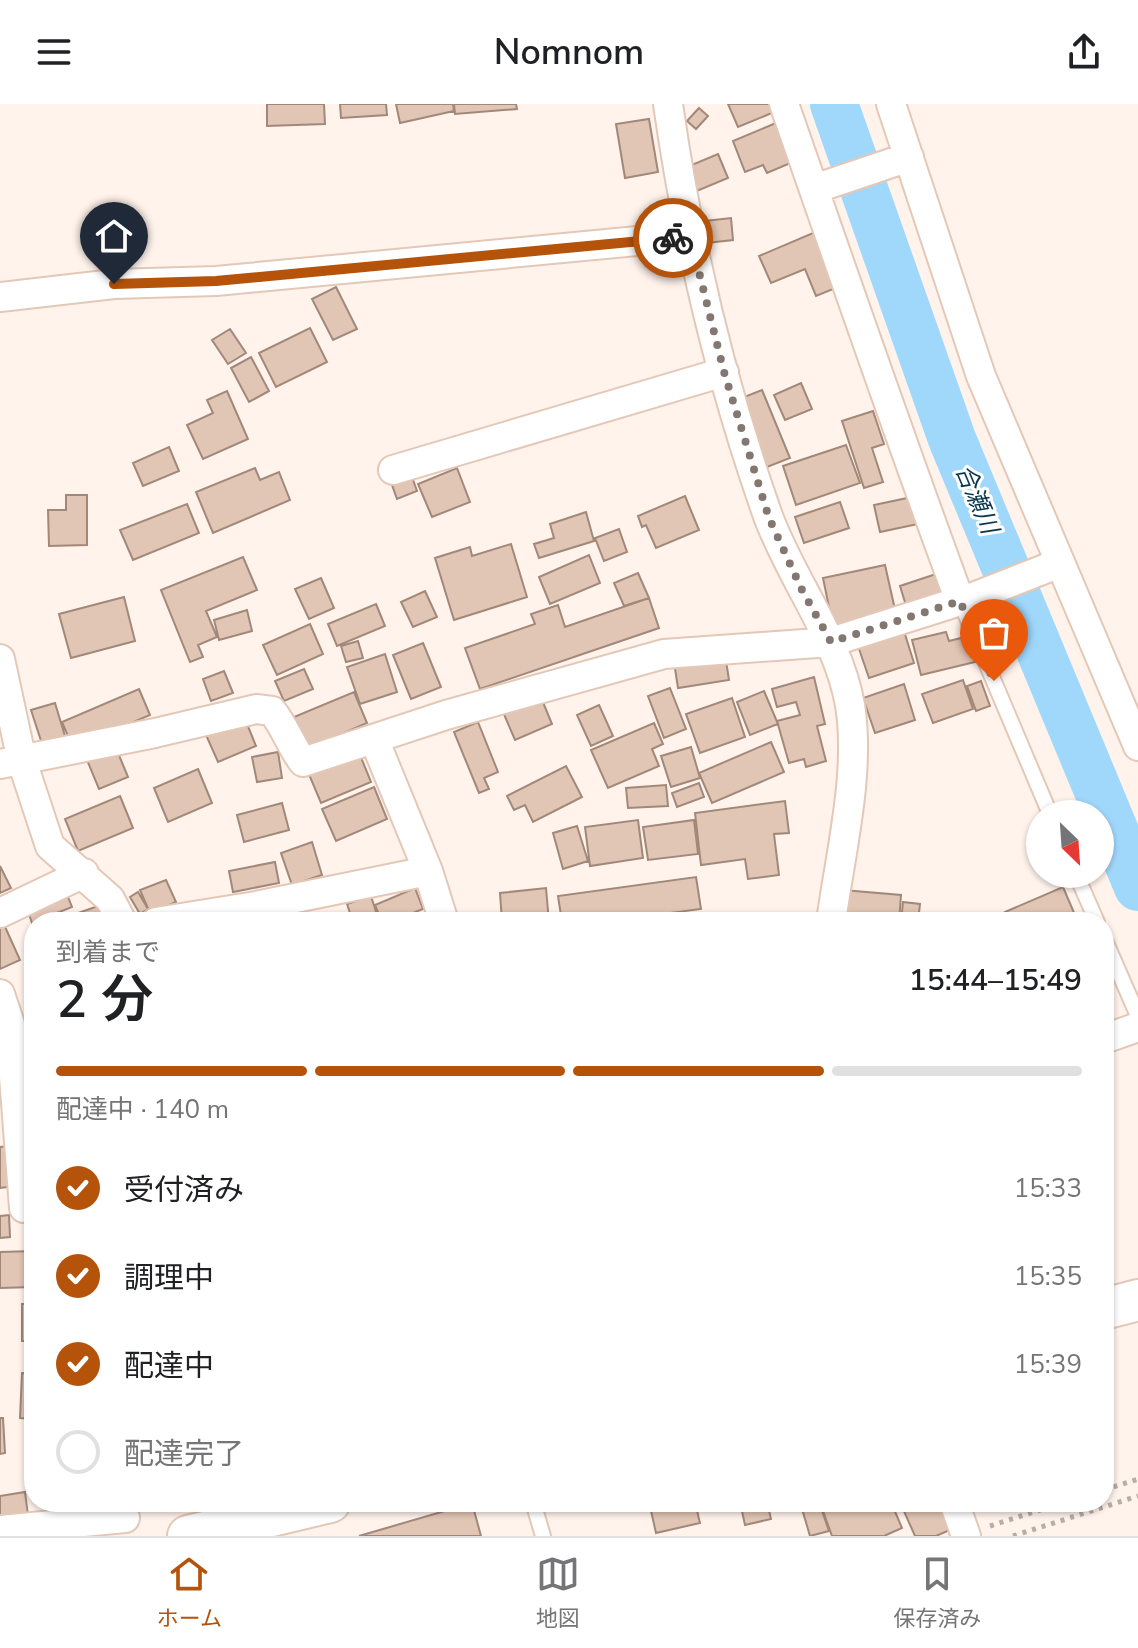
<!DOCTYPE html>
<html lang="ja">
<meta charset="utf-8">
<style>
:root{--surface:#fff;--page:#f2f2f2;--text:#202124;--muted:#757577;--line:#e0e0e0;--accent:#b45309}
body{margin:0;font-family:"Nunito Sans","Noto Sans JP",sans-serif;background:var(--page);color:var(--text);height:100vh;display:flex;flex-direction:column;font-size:30px;white-space:nowrap}
*{box-sizing:border-box;margin:0}
p{font-size:26px;color:var(--muted)}
.icon{flex:none;width:44px;height:44px;fill:none;stroke:currentColor;stroke-width:2;stroke-linecap:round;stroke-linejoin:round}
.map{position:relative;flex:1;overflow:hidden}
.details{position:absolute;left:24px;top:808px;width:1090px;height:600px;display:flex;flex-direction:column;background:var(--surface);border-radius:32px;box-shadow:0 2px 6px #0004}
.details>*{flex:none}
.needle{width:52px;rotate:155deg}
.buttons{position:absolute;left:1026px;top:696px;display:grid;gap:16px}
.buttons a{display:grid;place-items:center;width:88px;height:88px;border-radius:50%;background:var(--surface);box-shadow:0 2px 6px #0004;font-size:40px}
.pin{position:absolute;display:grid;place-items:center;width:68px;height:68px;color:#fff;margin:-82px -34px;border-radius:50% 50% 50% 0;rotate:-45deg;box-shadow:0 0 8px #0007}
.pin .icon{rotate:45deg}
.courier{position:absolute;display:grid;place-items:center;width:80px;height:80px;margin:-40px;border:6px solid #b45309;border-radius:50%;background:#fff;color:#222;box-shadow:0 2px 10px #0007}
.overview em{font-style:normal;font-weight:600}
.overview div{display:flex;flex-direction:column-reverse}
.overview{display:flex;align-items:center;justify-content:space-between;height:136px;padding:0 32px}
h1{font-size:52px;font-weight:600;line-height:60px}
.bar{display:grid;grid-template-columns:repeat(4,1fr);gap:12px 8px;align-content:center;height:96px;padding:0 32px}
.bar i{height:10px;border-radius:6px;background:var(--line)}
.bar .active{background:var(--accent)}
.bar p{grid-column:span 4}
ol{padding:0 32px;list-style:none}
li{display:flex;align-items:center;gap:24px;height:88px}
li p{margin-inline-start:auto}
li .icon{padding:8px;border-radius:50%;background:var(--accent);color:#fff;stroke-width:4}
li:last-child{color:var(--muted)}
li i{width:44px;height:44px;border:4px solid var(--line);border-radius:50%}
header{display:flex;justify-content:space-between;align-items:center;height:104px;padding:0 32px;background:var(--surface);font-size:36px;font-weight:600}
.tab-bar{display:flex;justify-content:space-around;align-items:center;height:112px;border-top:2px solid var(--line);background:var(--surface);font-size:22px;color:var(--muted)}
.tab-bar a{display:grid;justify-items:center;gap:4px}
.tab-bar .active{color:var(--accent)}
.map>svg:first-child{display:block}
</style>
<header><svg class="icon" aria-label="menu" viewBox="0 0 24 24"><path d="M4 6h16M4 12h16M4 18h16"/></svg>Nomnom<svg class="icon" aria-label="share" viewBox="0 0 24 24"><path d="M12 15V3M7 8l5-5 5 5M5 13v7h14v-7"/></svg></header>
<div class="map">
<svg width="1138" height="1432" viewBox="0 0 1138 1432">
<rect width="100%" height="100%" fill="#fff3ec"/>
<g fill="none" stroke-linecap="round" stroke-linejoin="round">
<path stroke="#a0d8fc" stroke-width="48" d="M834,0L952,335L1138,783"/>
</g>
<path fill="#e1c5b5" stroke="#a28879" stroke-width="2" d="M267,0H324L325,20L267,22Z
M340,0H386L387,11L341,14Z
M396,0H453L454,7L400,19Z
M454,0H516L517,5L455,10Z
M728,0H776L779,6L738,23Z
M699,4L708,12L696,25L687,17Z
M649,15L658,68L625,74L616,20Z
M783,16L800,55L767,69L763,61L745,68L733,37Z
M718,50L728,74L692,89L682,65Z
M731,114L733,136L707,139L705,117Z
M820,126L843,181L816,192L805,165L771,179L759,152Z
M336,183L357,225L333,236L312,195Z
M310,224L327,258L276,283L259,249Z
M230,225L246,249L228,260L212,236Z
M251,253L269,287L249,298L231,264Z
M801,279L812,305L785,316L774,291Z
M762,286L790,354L767,363L739,295Z
M227,287L248,335L203,355L187,321L213,309L207,296Z
M873,307L884,340L872,344L883,378L864,384L842,317Z
M846,341L860,379L796,401L783,362Z
M169,343L179,367L143,382L133,359Z
M255,364L260,376L279,368L290,396L213,429L196,388Z
M457,364L470,398L432,413L418,380Z
M412,373L417,387L397,395L392,381Z
M66,391H87V441L49,442L48,406H66Z
M685,392L699,426L656,444L646,421L642,423L638,412Z
M912,393L918,420L880,428L874,401Z
M840,398L849,424L804,439L795,413Z
M187,400L199,429L133,456L120,426Z
M586,408L594,437L539,454L534,440L554,434L550,420Z
M619,425L627,448L604,457L595,434Z
M511,440L527,493L454,516L435,454L470,443L472,452Z
M589,451L600,479L550,500L539,473Z
M243,453L257,486L206,507L217,533L198,541L203,553L190,558L161,486Z
M885,461L896,510L833,523L823,474Z
M945,467L953,493L908,508L900,482Z
M638,469L649,494L624,502L614,479Z
M321,474L334,504L309,515L295,485Z
M425,487L437,513L413,523L401,498Z
M124,493L135,537L71,554L59,510Z
M649,494L659,524L480,585L465,544L535,520L531,510L558,501L565,523Z
M376,500L385,522L337,542L328,520Z
M247,506L252,527L219,536L214,516Z
M310,520L323,550L277,571L263,541Z
M904,527L914,559L869,574L858,542Z
M946,528L949,537L969,532L975,558L921,571L912,536Z
M358,537L363,554L346,558L341,542Z
M423,539L441,583L411,595L393,551Z
M385,550L397,588L360,600L347,563Z
M725,550L729,576L678,584L674,558Z
M304,565L313,585L284,597L275,577Z
M224,567L233,589L211,597L203,575Z
M814,573L825,620L817,622L826,657L806,663L804,655L789,659L777,617L800,611L796,598L777,603L772,585Z
M963,576L973,605L933,619L922,590Z
M981,577L990,602L976,607L967,582Z
M904,580L915,616L875,629L863,594Z
M670,584L686,625L664,634L648,592Z
M139,585L150,611L73,644L62,618Z
M764,587L778,620L750,631L737,598Z
M354,588L367,619L307,645L294,613Z
M540,591L552,620L515,636L503,608Z
M732,594L745,633L700,649L686,610Z
M55,599L68,642L45,649L31,606Z
M599,601L613,632L591,642L577,611Z
M245,615L256,642L218,658L206,631Z
M478,618L498,668L484,674L489,685L479,689L454,628Z
M654,619L663,640L652,645L659,662L608,684L591,646Z
M771,638L784,668L712,699L699,669Z
M691,643L700,674L671,683L661,652Z
M116,644L128,673L99,685L87,656Z
M358,646L371,678L321,699L308,668Z
M278,648L282,674L257,678L252,653Z
M566,662L582,693L533,718L525,701L514,706L507,692Z
M198,665L212,699L168,718L154,684Z
M699,679L704,693L677,703L672,689Z
M666,681L668,702L628,704L626,684Z
M374,683L387,715L336,737L322,705Z
M120,692L133,724L78,747L65,715Z
M785,697L789,729L774,730L779,771L748,775L745,755L701,761L695,709Z
M282,699L289,726L244,738L237,711Z
M638,716L643,754L590,762L585,723Z
M694,716L698,750L648,756L643,723Z
M577,722L588,757L563,765L553,729Z
M312,738L322,771L292,781L281,749Z
M275,758L279,779L233,788L229,767Z
M0,762L11,784L0,789Z
M696,773L701,805L602,818H562L558,792Z
M166,776L176,798L150,809L140,786Z
M64,783L72,803L32,819L25,799Z
M1063,783L1078,818H1009L1005,808Z
M415,784L423,805L391,818H382L375,801Z
M546,784L549,818H502L500,789Z
M843,786L901,791L899,818H840Z
M138,788L148,805L140,810L130,793Z
M371,792L379,817L353,818L347,800Z
M903,798L920,800L918,818H901Z
M101,801L106,818H78L75,810Z
M2,816L20,856L0,865V817Z
M34,912V960H19L17,913Z
M34,979V1048L23,1049L19,980Z
M8,1042L15,1082L0,1084V1043Z
M9,1111L10,1133L0,1134V1112Z
M34,1147V1183L0,1184V1148Z
M22,1200H34V1237H22Z
M22,1269L34,1270V1315L20,1314Z
M0,1314H3L5,1349L0,1350Z
M25,1388L29,1419L0,1423V1392Z
M57,1398H92L95,1407L58,1418L52,1399Z
M649,1398H695L700,1419L656,1429Z
M740,1398H767L771,1415L745,1421Z
M800,1398H819L829,1427L810,1432Z
M843,1398H891L902,1424L884,1432H832L823,1407Z
M919,1398H939L950,1426L936,1432H915L903,1405Z
M472,1399L481,1432H359Z"/>
<g fill="none" stroke-linecap="round" stroke-linejoin="round">
<defs>
<path id="lane" d="M960,497L1050,710
M1076,770L1097,818
M1104,834L1138,912
M533,1398L543,1432"/>
<path id="street" d="M668,0C688,140 721,279 768,412C792,477 838,533 850,601C861,668 840,751 831,818
M784,0C842,166 899,332 960,497
M891,0L981,272L1138,642
M814,85L909,53
M0,193L114,180L216,177L690,132
M393,366L724,268
M0,555L22,657L50,742L110,795L122,818
M374,635L428,767L444,818
M0,660L155,629L256,605L272,607C285,623 291,642 303,658L446,611L664,550L831,538L976,492L1060,459
M0,809L84,769
M156,818L256,802L428,767
M0,890L10,920L24,1104
M1104,935L1138,923
M954,1398L966,1432
M0,1426L125,1414"/>
<path id="secondary" d="M1104,1205L1138,1196
M188,1432L330,1398"/>
</defs>
<use href="#lane" stroke="#e4c8b7" stroke-width="18"/>
<use href="#street" stroke="#e4c8b7" stroke-width="32"/>
<use href="#secondary" stroke="#e4c8b7" stroke-width="44"/>
<path stroke="#b8ada6" stroke-width="5" stroke-dasharray="4 6" stroke-linecap="butt" d="M1104,1386L1138,1375
M990,1422L1065,1398
M1013,1432L1138,1392"/>
<use href="#lane" stroke="#fff" stroke-width="14"/>
<use href="#street" stroke="#fff" stroke-width="28"/>
<use href="#secondary" stroke="#fff" stroke-width="40"/>
</g>
<g fill="none" stroke-linecap="round" stroke-linejoin="round">
<path stroke="#837871" stroke-width="8" stroke-dasharray="0 14.4" d="M673,134L690,132L724,268L769,414L802,486L831,538L960,497L994,577"/>
<path stroke="#b45309" stroke-width="10" d="M114,180L216,177L673,134"/>
</g>
<g text-anchor="middle" dominant-baseline="central" stroke-width="6" stroke-linejoin="round" paint-order="stroke">
<g font-size="24" font-style="italic" fill="#08374f" stroke="#fff">
<text transform="translate(977 395) rotate(67)">合瀬川</text>
</g>
</g>
</svg>
<div class="buttons">
<a><svg class="needle" viewBox="-14 -14 28 28"><path d="M0-13l5 13h-10z" fill="#e53935"/><path d="M0 13l5-13h-10z" fill="#757577"/></svg></a>
</div>
<div class="pin" style="left:994px;top:577px;background:#ea580c"><svg class="icon" aria-label="bag" viewBox="0 0 24 24"><path d="M5 8h14l-1 12H6zM9 8a3 3 0 0 1 6 0"/></svg></div>
<div class="pin" style="left:114px;top:180px;background:#1f2937"><svg class="icon" aria-label="home" viewBox="0 0 24 24"><path d="M3 11l9-7 9 7M6 9v11h12V9"/></svg></div>
<div class="courier" style="left:673px;top:134px"><svg class="icon" aria-label="bike" viewBox="0 0 24 24"><circle cx="6" cy="16" r="4"/><circle cx="18" cy="16" r="4"/><path d="M6 16l4-8h5l3 8M10 8l3 8H6M13 5h3"/></svg></div>
<section class="details">
<div class="overview"><div><h1>2 分</h1><p>到着まで</p></div><em>15:44–15:49</em></div>
<div class="bar"><i class="active"></i><i class="active"></i><i class="active"></i><i></i><p>配達中 · 140 m</p></div>
<ol>
<li><svg class="icon" aria-label="check" viewBox="0 0 24 24"><path d="M5 12l5 5 9-10"/></svg>受付済み<p>15:33</p></li>
<li><svg class="icon" aria-label="check" viewBox="0 0 24 24"><path d="M5 12l5 5 9-10"/></svg>調理中<p>15:35</p></li>
<li><svg class="icon" aria-label="check" viewBox="0 0 24 24"><path d="M5 12l5 5 9-10"/></svg>配達中<p>15:39</p></li>
<li><i></i>配達完了</li>
</ol>
</section>
</div>
<nav class="tab-bar">
<a class="active"><svg class="icon" aria-label="home" viewBox="0 0 24 24"><path d="M3 11l9-7 9 7M6 9v11h12V9"/></svg>ホーム</a>
<a><svg class="icon" aria-label="map" viewBox="0 0 24 24"><path d="M3 6l6-2 6 2 6-2v14l-6 2-6-2-6 2zM9 4v14M15 6v14"/></svg>地図</a>
<a><svg class="icon" aria-label="saved" viewBox="0 0 24 24"><path d="M7 4h10v16l-5-4-5 4z"/></svg>保存済み</a>
</nav>
